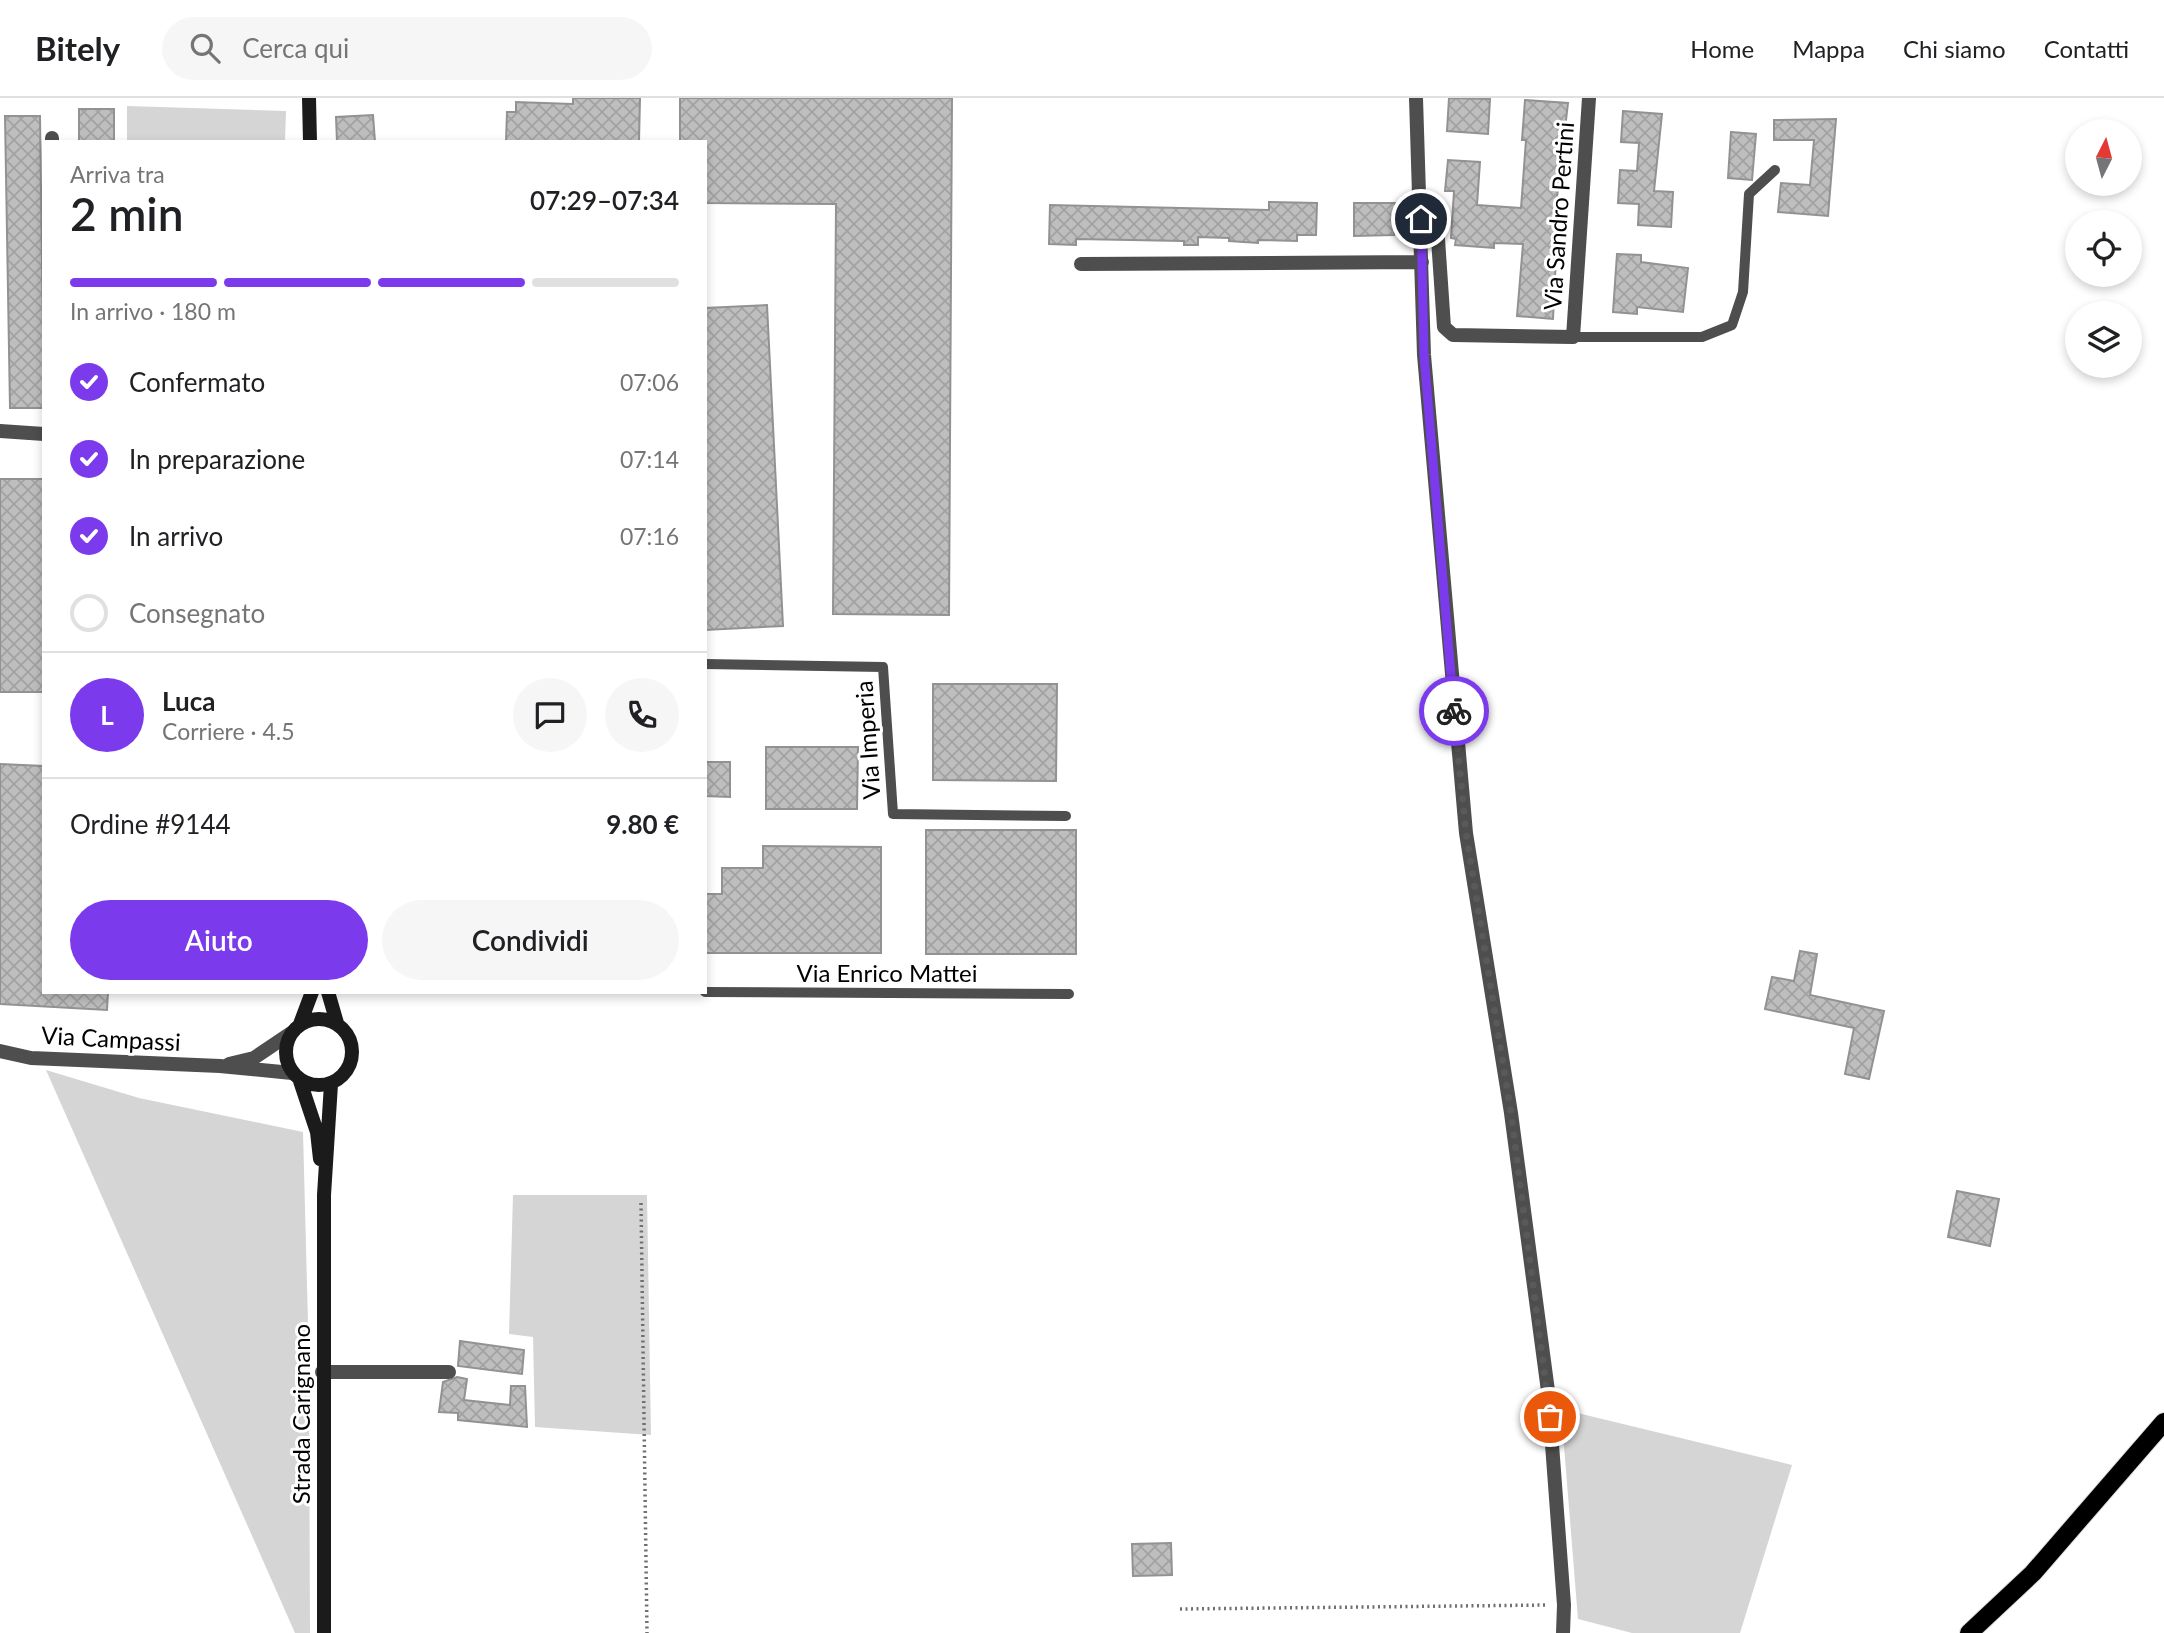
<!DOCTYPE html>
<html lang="it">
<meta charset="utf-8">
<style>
:root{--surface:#fff;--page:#f6f6f6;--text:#202124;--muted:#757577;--line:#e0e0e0;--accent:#7c3aed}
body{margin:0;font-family:Lato,sans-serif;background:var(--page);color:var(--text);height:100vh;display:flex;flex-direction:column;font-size:26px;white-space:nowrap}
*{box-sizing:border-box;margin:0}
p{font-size:23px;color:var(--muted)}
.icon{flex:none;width:38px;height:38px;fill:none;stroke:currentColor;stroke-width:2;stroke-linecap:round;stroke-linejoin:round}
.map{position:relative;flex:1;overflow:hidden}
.side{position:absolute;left:42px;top:42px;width:665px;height:854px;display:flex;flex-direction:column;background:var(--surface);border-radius:0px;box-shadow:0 4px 10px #0003}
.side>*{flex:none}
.needle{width:46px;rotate:6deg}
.fabs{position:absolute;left:2065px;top:21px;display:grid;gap:14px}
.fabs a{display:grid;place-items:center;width:77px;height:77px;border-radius:50%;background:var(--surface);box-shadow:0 4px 10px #0003;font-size:35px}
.pin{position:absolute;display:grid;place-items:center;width:60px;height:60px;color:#fff;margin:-30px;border:4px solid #fff;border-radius:50%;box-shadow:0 2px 7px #0007}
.courier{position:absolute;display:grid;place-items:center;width:70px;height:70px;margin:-35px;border:5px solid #7c3aed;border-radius:50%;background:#fff;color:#222;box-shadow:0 2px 9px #0007}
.overview em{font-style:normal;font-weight:600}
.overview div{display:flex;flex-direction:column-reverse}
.overview{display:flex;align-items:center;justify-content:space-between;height:119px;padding:0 28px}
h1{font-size:46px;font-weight:600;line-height:52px}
.bar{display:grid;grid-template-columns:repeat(4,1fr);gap:10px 7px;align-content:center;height:84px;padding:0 28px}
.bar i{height:9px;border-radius:5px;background:var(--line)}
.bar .on{background:var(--accent)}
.bar p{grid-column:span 4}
.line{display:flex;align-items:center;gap:18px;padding:0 28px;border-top:2px solid var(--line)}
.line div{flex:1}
.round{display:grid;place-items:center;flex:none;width:74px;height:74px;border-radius:37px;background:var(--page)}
ol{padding:0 28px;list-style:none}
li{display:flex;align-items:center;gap:21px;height:77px}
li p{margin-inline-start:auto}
li .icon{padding:7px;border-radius:50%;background:var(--accent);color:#fff;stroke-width:4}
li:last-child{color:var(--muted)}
li i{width:38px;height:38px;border:4px solid var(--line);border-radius:50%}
.button{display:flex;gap:14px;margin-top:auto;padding:14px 28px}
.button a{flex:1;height:80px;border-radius:42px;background:var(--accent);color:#fff;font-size:28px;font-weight:600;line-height:80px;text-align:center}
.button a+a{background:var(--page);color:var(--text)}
header{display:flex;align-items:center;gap:42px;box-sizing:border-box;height:98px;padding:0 35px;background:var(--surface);border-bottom:2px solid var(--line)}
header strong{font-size:33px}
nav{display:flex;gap:38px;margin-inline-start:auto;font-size:24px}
.search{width:490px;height:63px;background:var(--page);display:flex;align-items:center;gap:18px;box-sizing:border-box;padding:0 24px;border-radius:38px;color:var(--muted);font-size:26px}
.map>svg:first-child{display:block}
</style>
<header>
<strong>Bitely</strong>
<div class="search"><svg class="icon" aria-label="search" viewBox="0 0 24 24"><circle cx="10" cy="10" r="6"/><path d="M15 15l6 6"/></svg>Cerca qui</div>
<nav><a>Home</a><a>Mappa</a><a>Chi siamo</a><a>Contatti</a></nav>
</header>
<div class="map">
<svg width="2164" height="1535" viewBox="0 0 2164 1535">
<defs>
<pattern id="building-cross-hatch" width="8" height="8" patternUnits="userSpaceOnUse" patternTransform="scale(1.75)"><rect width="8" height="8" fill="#bebebe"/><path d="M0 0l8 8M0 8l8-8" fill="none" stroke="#a2a2a2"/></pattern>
</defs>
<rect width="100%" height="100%" fill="#fff"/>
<path fill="#d5d5d5" d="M127,8L286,13L285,44H127Z
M46,972L139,1000L303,1034L309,1263L310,1535H295Z
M513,1097H647L651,1337L535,1329L533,1239L509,1236Z
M1561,1311L1792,1367L1740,1535H1632L1578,1521Z"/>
<path fill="url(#building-cross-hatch)" stroke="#929292" stroke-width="2" d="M573,0H640L639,44H506L507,14H516V4L573,6Z
M680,0H952L949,517L833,516L836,106L705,105V44H680Z
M1449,0L1490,1L1488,36L1447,33Z
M1525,2L1568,5L1555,117H1558L1553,221L1517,218L1523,146L1494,145V150L1455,147L1456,141L1451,140L1454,93H1445L1448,62L1480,64L1477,107L1521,110L1526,42H1522Z
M79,11H114V44H79Z
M1623,13L1662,16L1654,93L1673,94L1671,129L1638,127L1639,106L1618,105L1620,72L1637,73L1639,45L1621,44Z
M373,17L375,44H337L336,19Z
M5,18H40L44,310H10Z
M1836,21L1828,118L1778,114L1781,85L1810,87L1814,42H1774V22Z
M1731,34L1756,36L1752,82L1728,80Z
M1269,104L1317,105L1316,137H1297V143L1258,142V145L1229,143V140L1198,139V147H1184V143L1076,141V147L1049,146L1050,107L1269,112Z
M1354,105H1397L1394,137L1354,138Z
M1617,156L1641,157V164L1688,170L1683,214L1637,209V216L1613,214Z
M767,207L783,528L705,532V210Z
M0,381H44V594H0Z
M933,586H1057L1056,683L933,682Z
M766,649H858L857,711H766Z
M705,664H730V699L705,698Z
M0,666L44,668V894H108L107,912L0,906Z
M926,732H1076V856H926Z
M763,748L881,749V855H705V796H722V770H763Z
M1800,853L1817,856L1810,897L1884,913L1869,981L1845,976L1854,930L1765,911L1772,879L1794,883Z
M1957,1093L1999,1101L1990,1148L1948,1139Z
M460,1243L524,1252L522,1276L458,1268Z
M457,1279L467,1281L464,1302L510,1307L511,1288H525L527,1329L458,1322V1315L439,1314L443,1284Z
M1171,1445L1172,1477L1133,1478L1132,1446Z"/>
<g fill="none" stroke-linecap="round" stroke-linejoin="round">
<defs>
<path id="primary" d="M1969,1535L2033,1475L2164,1324"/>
</defs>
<use href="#primary" stroke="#dbdbdb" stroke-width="20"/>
<path stroke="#707070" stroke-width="3.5" stroke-dasharray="2 3.5" stroke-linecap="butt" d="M641,1105L647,1535
M1180,1511L1548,1507"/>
<path stroke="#4e4e4e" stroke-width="10" d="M1573,239H1702L1732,227L1743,194L1749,96L1775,72
M705,566L883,569L893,716L1066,718
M705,894L1069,896"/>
<path stroke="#4e4e4e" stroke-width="14" d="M1416,0L1424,257L1466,735L1511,1015L1548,1293L1564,1507L1563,1535
M52,40V44
M1421,121L1438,141L1444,229L1453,237L1573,239L1589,0
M1081,166L1422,164
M0,333L44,336
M0,953L31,960L220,968L292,975
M229,966L254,960L291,935
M322,1274H449"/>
<path stroke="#1b1b1b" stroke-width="14" d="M309,0L310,44
M328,894L337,925
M286 954a33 33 0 1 1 66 0a33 33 0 1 1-66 0Z
M300,926L312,894
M300,983L317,1034L320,1061
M324,1535V1097L331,986"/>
<use href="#primary" stroke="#000" stroke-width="18"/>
</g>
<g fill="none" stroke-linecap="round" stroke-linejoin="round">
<path stroke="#595959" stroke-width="7" stroke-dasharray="0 12.6" d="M1454,613L1466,735L1511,1015L1550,1319"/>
<path stroke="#7c3aed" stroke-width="9" d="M1421,121L1424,257L1454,613"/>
</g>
<g text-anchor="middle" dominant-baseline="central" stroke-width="6" stroke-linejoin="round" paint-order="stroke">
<g font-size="24" fill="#000" stroke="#fff">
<text transform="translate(1558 118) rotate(-86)">Via Sandro Pertini</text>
<text transform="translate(867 642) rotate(-94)">Via Imperia</text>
<text x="887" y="874">Via Enrico Mattei</text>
<text transform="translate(111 940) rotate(3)">Via Campassi</text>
<text transform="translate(300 1316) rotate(-90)">Strada Carignano</text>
</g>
</g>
</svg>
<div class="fabs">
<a><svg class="needle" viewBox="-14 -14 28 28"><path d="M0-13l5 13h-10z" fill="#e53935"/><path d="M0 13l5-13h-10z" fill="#757577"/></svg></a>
<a><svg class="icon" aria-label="locate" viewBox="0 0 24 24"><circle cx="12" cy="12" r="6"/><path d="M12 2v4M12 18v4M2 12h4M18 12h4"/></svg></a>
<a><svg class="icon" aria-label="layers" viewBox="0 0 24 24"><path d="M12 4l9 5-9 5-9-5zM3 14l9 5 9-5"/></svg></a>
</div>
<div class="pin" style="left:1550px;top:1319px;background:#ea580c"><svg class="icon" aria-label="bag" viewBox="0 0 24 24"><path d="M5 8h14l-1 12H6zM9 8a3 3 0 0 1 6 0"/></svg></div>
<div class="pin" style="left:1421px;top:121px;background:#1f2937"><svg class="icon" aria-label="home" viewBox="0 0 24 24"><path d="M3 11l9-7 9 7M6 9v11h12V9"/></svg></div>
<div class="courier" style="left:1454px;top:613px"><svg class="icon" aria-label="bike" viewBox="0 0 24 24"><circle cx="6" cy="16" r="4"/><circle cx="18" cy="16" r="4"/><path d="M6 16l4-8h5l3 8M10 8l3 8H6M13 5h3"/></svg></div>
<section class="side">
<div class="overview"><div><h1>2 min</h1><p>Arriva tra</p></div><em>07:29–07:34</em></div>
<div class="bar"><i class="on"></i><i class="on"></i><i class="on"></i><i></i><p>In arrivo · 180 m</p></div>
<ol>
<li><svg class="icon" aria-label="check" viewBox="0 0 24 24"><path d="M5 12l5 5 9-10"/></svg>Confermato<p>07:06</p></li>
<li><svg class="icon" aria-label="check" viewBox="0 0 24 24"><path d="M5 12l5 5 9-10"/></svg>In preparazione<p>07:14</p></li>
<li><svg class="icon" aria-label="check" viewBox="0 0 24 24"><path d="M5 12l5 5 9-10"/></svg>In arrivo<p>07:16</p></li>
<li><i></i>Consegnato</li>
</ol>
<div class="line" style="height:126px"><b class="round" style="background:var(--accent);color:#fff">L</b><div><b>Luca</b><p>Corriere · 4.5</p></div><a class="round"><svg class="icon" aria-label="chat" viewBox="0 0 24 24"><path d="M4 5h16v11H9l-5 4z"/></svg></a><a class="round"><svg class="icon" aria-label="phone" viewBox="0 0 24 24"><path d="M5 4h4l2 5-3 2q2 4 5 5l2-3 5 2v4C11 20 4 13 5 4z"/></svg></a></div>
<div class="line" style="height:91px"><div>Ordine #9144</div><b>9.80 €</b></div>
<div class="button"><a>Aiuto</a><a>Condividi</a></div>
</section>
</div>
